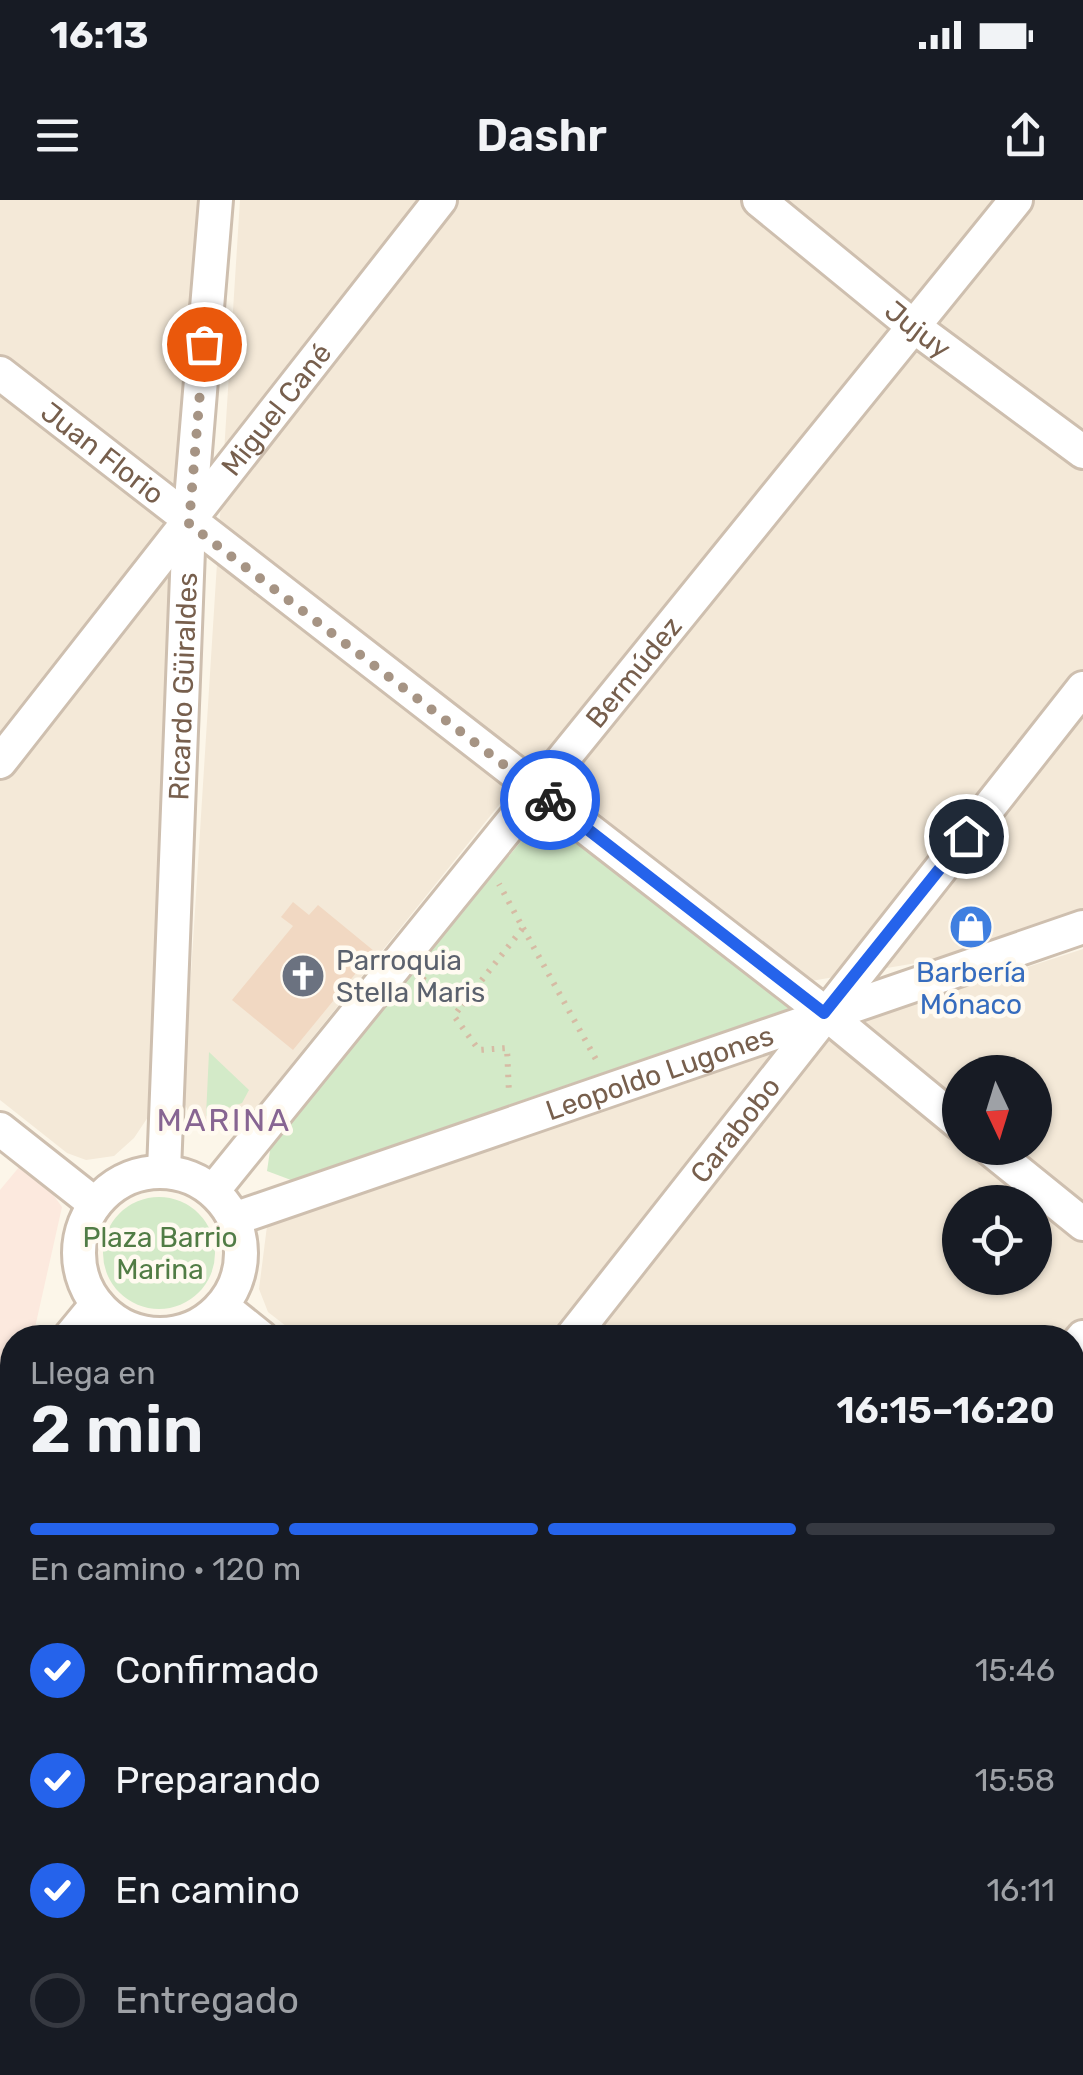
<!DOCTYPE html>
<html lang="es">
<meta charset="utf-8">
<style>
:root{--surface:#171b24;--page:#242831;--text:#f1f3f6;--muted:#9ea1a6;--line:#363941;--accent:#2563eb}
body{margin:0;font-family:Rubik,sans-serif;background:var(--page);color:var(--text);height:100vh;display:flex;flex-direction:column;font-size:38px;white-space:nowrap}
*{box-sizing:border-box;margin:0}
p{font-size:32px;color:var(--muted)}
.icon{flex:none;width:55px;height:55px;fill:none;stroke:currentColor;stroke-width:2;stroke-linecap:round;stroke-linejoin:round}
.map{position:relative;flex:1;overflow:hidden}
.drawer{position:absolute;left:0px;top:1125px;width:1085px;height:750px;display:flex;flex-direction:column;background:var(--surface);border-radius:40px 40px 0 0;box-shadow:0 2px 8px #0004}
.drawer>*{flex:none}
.needle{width:65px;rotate:176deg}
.buttons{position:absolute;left:942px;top:855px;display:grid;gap:20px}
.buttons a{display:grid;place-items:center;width:110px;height:110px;border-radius:50%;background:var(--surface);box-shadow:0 2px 8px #0004;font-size:50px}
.pin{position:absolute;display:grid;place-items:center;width:85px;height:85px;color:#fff;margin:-42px;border:5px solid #fff;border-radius:50%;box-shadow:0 2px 10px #0007}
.courier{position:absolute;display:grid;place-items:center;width:100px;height:100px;margin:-50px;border:8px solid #2563eb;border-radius:50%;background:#fff;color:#222;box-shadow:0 2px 12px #0007}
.headline em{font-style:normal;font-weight:600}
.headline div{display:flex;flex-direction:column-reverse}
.headline{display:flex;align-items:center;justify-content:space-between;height:170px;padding:0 30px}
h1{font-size:65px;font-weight:600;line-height:75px}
.bar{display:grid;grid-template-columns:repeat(4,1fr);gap:15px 10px;align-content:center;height:120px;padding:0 30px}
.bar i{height:12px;border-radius:8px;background:var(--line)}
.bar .on{background:var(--accent)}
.bar p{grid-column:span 4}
ol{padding:0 30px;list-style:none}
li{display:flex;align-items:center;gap:30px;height:110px}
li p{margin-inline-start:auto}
li .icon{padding:10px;border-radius:50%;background:var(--accent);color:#fff;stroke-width:4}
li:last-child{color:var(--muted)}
li i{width:55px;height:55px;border:5px solid var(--line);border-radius:50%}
.status{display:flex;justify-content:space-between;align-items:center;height:70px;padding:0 50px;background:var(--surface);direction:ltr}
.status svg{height:28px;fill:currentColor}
header{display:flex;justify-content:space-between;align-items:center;height:130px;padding:0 30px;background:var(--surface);font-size:45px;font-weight:600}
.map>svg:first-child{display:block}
</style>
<div class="status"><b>16:13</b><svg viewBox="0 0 49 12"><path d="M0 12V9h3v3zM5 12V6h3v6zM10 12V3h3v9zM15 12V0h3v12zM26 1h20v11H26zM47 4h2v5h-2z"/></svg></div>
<header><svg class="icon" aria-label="menu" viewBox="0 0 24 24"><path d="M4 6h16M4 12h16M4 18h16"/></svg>Dashr<svg class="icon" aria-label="share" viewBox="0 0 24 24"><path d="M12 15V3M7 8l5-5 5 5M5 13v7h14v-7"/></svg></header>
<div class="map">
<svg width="1083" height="1875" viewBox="0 0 1083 1875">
<rect width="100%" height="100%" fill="#fcf6e9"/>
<path fill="#f4e9d8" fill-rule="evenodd" d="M0,0H204L152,911L134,938L114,956L86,960L67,953L0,900Z
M240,0H1083V712L928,761L811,781L796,777L535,560L245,922L217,931L193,922L183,900Z
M1083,749V1761L1073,1775L1072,1138L300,1137L268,1112L259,1089L267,1026L275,1013L288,1007ZM960,872H1035V948H960ZM960,1002H1035V1078H960Z
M12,1479V1575L0,1564V1494Z
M0,1704L12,1714V1823L0,1839Z
M1083,1824V1875H1039L1049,1863L1072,1862L1073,1833Z
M234,1862L312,1863L328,1875H224Z
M532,1862L1006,1863L996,1875H523Z
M20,1863H174L164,1875H10Z
M378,1863H495L485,1875H394Z"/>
<path fill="#fce9de" d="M20,966L49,989L62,1007L34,1132L32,1137L12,1138V1171L0,1187V990Z
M12,1245V1479L0,1494V1260Z
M0,1619L12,1629V1714L0,1704Z
M174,1863V1862L234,1863L224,1875H164Z"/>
<path fill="#d3eac8" d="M542,623L558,629L784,788L792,803L788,809L291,980L267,971L272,937L529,632Z
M209,852L249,890L242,903L206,916Z
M103 1053a56 56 0 1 1 112 0a56 56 0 1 1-112 0Z"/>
<path fill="#f1d8c2" d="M293,702L309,715L318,705L374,751L293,850L232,800L293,726L281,717Z"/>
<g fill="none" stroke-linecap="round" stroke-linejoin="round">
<defs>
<g id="street">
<path id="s1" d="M759,0L913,126L1083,252"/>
<path id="s2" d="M0,173L825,813L960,924"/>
<path id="s3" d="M0,562L440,0"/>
<path d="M0,929L95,1004"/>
<path d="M989,948L1083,1024"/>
<path id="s4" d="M164,971L189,324L216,0"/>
<circle cx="160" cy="1053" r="81"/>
<path id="s5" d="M213,991L1016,0"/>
<path id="s6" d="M234,1019L1083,727"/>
<path d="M222,1106L262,1138"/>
<path d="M69,1138L97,1104"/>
<path id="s7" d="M571,1138L1083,488"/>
<path d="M1072,1150L1083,1137"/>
<path d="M0,1222L12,1207"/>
<path d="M1072,1806L1083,1793"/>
<path d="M0,1863L12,1848"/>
<path d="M503,1875L512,1862"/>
<path d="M1019,1875L1029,1862"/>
</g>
<path id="secondary" d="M0,1587L12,1596
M354,1862L370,1875"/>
</defs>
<use href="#street" stroke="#cebfaf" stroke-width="38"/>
<use href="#secondary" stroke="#d1c0ad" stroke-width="52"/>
<path stroke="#d6bba4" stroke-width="6" stroke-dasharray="2.5 8" stroke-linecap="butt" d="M523,728L598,863
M423,779L462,805L454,816L479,850L507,848L509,894
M462,805L523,728L499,684"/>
<use href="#street" stroke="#fff" stroke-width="32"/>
<use href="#secondary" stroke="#fff" stroke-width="48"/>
</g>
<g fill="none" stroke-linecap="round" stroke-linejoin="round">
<path stroke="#a69484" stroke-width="10" stroke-dasharray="0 18" d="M204,144L189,324L550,600"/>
<path stroke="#2563eb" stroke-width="12" d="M550,600L824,813L966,636"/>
</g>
<defs>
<symbol id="shop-disc" viewBox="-11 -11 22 22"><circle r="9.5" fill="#3f7fe0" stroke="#fffaf0"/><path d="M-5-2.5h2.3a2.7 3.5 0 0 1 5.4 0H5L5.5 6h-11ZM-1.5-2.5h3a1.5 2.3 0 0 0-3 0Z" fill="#fff"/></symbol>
<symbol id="church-disc" viewBox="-11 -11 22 22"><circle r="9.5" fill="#6b7280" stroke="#fffaf0"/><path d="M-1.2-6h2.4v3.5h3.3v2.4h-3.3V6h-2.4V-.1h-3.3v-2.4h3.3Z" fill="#fff"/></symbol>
</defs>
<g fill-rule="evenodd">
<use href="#shop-disc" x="946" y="702" width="50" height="50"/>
<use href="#church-disc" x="278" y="751" width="50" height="50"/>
</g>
<g text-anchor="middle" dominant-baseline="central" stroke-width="9" stroke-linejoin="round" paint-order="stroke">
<g font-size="28" fill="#775f4d" stroke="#fffaf0">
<text stroke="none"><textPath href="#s1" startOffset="205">Jujuy</textPath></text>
<text stroke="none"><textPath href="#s3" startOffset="448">Miguel Cané</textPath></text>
<text stroke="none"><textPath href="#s2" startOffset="130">Juan Florio</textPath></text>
<text stroke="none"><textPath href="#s5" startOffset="668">Bermúdez</textPath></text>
<text stroke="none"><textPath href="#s4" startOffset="485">Ricardo Güiraldes</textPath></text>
<text stroke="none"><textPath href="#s6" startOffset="450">Leopoldo Lugones</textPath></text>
<text stroke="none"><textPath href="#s7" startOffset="265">Carabobo</textPath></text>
</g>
<g font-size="28" fill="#5b616d" stroke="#fffaf0" text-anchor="start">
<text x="336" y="760">Parroquia<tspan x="336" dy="32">Stella Maris</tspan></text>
</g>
<g font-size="28" fill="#366cbe" stroke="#fffaf0">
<text x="971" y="772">Barbería<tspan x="971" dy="32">Mónaco</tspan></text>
</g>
<g font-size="28" fill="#517c45" stroke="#fffaf0">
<text x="160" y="1037">Plaza Barrio<tspan x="160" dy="32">Marina</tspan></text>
</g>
<g font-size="32" letter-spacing="2.5" fill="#876592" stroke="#fffaf0">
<text x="224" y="920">MARINA</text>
</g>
</g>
</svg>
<div class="buttons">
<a><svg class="needle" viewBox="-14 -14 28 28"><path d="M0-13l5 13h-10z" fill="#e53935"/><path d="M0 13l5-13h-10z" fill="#9ea1a6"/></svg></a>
<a><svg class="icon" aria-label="locate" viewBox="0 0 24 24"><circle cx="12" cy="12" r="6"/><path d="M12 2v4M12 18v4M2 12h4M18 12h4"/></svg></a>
</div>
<div class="pin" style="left:204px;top:144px;background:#ea580c"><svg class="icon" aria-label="bag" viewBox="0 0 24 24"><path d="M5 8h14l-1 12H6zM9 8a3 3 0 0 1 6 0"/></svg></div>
<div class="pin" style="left:966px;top:636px;background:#1f2937"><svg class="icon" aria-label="home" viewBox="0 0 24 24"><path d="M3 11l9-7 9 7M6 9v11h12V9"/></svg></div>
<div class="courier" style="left:550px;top:600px"><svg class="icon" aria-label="bike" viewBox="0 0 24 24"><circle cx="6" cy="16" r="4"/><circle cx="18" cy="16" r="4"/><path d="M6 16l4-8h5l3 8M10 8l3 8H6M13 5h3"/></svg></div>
<section class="drawer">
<div class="headline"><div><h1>2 min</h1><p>Llega en</p></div><em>16:15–16:20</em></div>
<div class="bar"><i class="on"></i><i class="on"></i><i class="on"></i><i></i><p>En camino · 120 m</p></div>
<ol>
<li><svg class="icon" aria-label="check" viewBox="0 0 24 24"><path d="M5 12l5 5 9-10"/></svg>Confirmado<p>15:46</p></li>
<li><svg class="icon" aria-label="check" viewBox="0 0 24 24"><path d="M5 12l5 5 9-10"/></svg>Preparando<p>15:58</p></li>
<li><svg class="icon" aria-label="check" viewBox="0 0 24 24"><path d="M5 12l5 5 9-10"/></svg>En camino<p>16:11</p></li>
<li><i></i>Entregado</li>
</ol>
</section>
</div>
